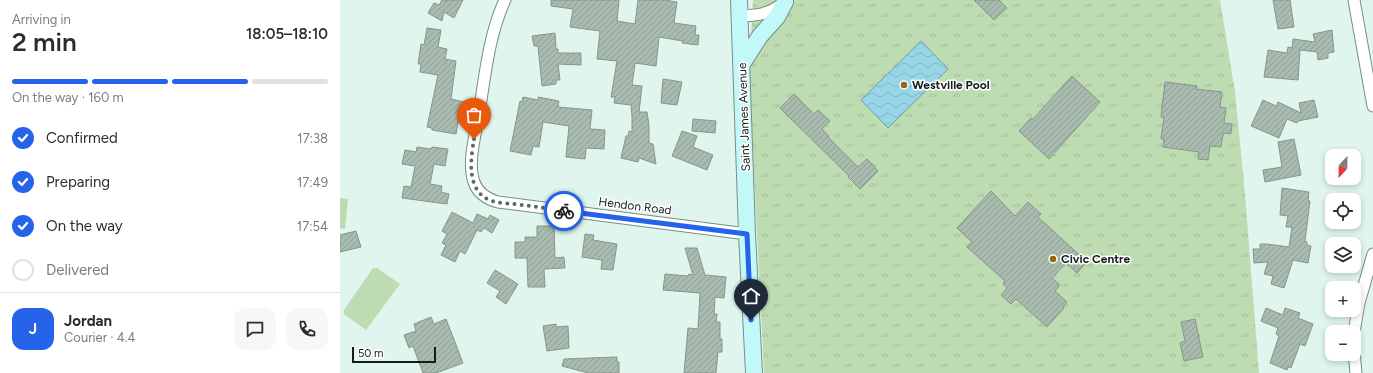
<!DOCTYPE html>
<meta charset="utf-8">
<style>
:root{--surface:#fff;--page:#f7f7f7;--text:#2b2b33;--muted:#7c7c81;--line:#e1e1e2;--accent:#2563eb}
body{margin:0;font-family:Figtree,sans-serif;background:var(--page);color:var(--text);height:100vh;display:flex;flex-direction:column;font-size:15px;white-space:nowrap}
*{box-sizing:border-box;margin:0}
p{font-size:13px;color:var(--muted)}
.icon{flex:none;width:22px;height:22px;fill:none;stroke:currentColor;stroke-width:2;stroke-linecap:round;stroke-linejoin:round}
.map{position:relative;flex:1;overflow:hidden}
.panel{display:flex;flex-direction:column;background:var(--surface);width:340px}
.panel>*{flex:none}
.needle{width:26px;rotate:202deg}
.fabs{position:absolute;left:985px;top:149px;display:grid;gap:8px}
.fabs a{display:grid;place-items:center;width:36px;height:36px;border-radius:8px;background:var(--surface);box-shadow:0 2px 6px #0003;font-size:20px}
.scale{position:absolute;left:12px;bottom:10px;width:84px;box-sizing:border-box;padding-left:4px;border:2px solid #151d1b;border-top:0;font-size:11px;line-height:14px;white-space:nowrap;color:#151d1b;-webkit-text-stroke:3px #fff;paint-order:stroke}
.pin{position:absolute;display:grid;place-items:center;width:34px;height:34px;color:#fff;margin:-41px -17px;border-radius:50% 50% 50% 0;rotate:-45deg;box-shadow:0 0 4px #0007}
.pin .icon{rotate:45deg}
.courier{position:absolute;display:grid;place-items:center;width:40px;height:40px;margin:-20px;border:3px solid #2563eb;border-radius:50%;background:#fff;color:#222;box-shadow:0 1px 5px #0007}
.headline em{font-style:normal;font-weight:600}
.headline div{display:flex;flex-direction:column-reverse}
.headline{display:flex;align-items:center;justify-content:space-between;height:68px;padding:0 12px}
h1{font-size:26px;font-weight:600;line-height:30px}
.bar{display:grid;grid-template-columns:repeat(4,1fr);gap:6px 4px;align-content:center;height:48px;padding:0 12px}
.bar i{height:5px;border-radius:3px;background:var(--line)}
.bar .selected{background:var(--accent)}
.bar p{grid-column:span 4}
.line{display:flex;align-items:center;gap:10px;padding:0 12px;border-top:1px solid var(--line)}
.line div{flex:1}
.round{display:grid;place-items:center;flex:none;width:42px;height:42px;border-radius:12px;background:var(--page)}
ol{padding:0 12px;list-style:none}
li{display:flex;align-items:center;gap:12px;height:44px}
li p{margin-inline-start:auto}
li .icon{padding:4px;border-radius:50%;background:var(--accent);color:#fff;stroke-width:4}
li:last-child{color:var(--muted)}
li i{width:22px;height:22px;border:2px solid var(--line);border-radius:50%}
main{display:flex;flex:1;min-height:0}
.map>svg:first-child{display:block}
</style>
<main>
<section class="panel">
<div class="headline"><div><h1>2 min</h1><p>Arriving in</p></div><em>18:05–18:10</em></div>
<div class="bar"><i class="selected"></i><i class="selected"></i><i class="selected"></i><i></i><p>On the way · 160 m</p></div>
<ol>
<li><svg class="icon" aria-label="check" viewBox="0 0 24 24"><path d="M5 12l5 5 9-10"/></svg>Confirmed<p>17:38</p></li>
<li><svg class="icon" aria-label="check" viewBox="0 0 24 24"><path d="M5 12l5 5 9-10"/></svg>Preparing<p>17:49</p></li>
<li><svg class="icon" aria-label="check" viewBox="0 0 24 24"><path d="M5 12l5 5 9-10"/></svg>On the way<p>17:54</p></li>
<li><i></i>Delivered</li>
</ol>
<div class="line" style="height:72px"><b class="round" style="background:var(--accent);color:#fff">J</b><div><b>Jordan</b><p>Courier · 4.4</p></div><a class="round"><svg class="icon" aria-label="chat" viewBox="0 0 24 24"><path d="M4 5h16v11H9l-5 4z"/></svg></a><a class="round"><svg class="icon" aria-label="phone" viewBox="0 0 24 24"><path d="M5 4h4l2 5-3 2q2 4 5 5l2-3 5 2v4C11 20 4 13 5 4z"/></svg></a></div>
</section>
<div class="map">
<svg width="1033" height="373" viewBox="0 0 1033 373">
<defs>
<pattern id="park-tufts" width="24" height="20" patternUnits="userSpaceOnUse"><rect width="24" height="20" fill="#bedcb1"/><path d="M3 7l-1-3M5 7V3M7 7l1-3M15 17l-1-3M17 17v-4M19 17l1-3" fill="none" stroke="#a2bc98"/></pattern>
<pattern id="water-waves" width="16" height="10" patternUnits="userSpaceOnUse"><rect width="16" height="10" fill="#97d6e7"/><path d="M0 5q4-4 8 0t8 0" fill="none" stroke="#81b7c6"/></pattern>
<pattern id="building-hatch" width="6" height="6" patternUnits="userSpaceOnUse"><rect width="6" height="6" fill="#a9baaf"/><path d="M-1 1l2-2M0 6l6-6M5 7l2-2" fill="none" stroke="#919f96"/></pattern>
</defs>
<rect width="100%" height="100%" fill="#dff5ee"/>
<path fill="#bedcb1" d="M0,198L8,199L5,229L0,228Z
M33,268H37L60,284L26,330L4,314V310Z"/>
<path fill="url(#park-tufts)" d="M413,0H880L895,92L905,194L919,373H424L409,73Z"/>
<path fill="url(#water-waves)" stroke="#709eaa" d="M581,41L608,69L548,128L521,100Z"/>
<path fill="url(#building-hatch)" stroke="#85968b" d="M102,0H123L114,18L104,12L102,21L88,13L94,3L99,5Z
M211,0H279L277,21L295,24L298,0H325L337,2L334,23L356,26L355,35H359L358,45L342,43L343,41L319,37L316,66L295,63L292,85L302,86L299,112H307L309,125V143L313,144L316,164L299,158L298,162L281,158L286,136H288L289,131L292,132V116L291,105L274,103L275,97H271L277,61L257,59L260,31L230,27L233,9L211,6Z
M634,0H659L667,8L654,20Z
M933,0H950L954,27L938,29Z
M87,28L101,30L98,47L107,49L105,59L116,61L111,99L124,102L121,117H119L116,134L92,130V128L87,127L98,75L80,72L81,64H78L81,44L84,45Z
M992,30L994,52L988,53V58L978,60L977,52L960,50L958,80L924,77L928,50L947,53L948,47L952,48L953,39L975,42L973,34Z
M215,33L216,49H218V53H241V65L218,64L220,80H216V84L202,86L198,46H194L192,36Z
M732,76L760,102L709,159L679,131L691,118L693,119Z
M323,79L342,82L337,105L321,103Z
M825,82L857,86L856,89L882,92L880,107L886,108L884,123L892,124L891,134L883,133L881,147L870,146L868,160L858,159L859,152L823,147L824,139H821L824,117H821Z
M454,94L474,114L478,110L490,121L482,129L489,136L488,137L518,167L527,159L538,171L520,189L508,177L509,176L440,108Z
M183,97L198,100V97L219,101L218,107L252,110L250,129L265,130L264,149L246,148L245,159L226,157L229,126L203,122L199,147L193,146L191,155L170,151L180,101L182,102Z
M923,100L936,106L938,102L961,113L959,103L974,100L978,117L958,121L957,123L947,119L939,138L911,126Z
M353,119L376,121L375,133L352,131Z
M342,131L357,136L353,147L373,155L367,170L332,156Z
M954,139L961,175L925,182L923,170L942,167L938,142Z
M77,147L91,149L92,147L108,149L105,166L94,164L90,184L102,186L101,192L109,194L107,204L62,198L64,186L71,187L75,166L62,164L65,150L76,152Z
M942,188L969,192L968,201H970L965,241L967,242V245L971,246L968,263L953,260L944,288L931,284L933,276L924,274L928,262L914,263L913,249H920V244H927L949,247L952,227H946L948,216L940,215Z
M651,191L675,216L688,202L701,214L698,217L747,262L737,273L726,263L712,278L720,285L715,291L727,302L723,307L724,308L707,327L676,299L671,304L661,295L667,288L663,284L665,281L627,247L632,242L617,228Z
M112,212L133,223L137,214L148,219L150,215L159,220L152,233L144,228L141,232L137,230L125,254L120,251L115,262L101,255L106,245L102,243L107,234L102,231Z
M197,226H214L215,258L224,257L225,268L204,269L205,287H188L187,258H175V242H185V237H197Z
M16,231L21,247L0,252V235Z
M245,234L254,235L253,240L277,244L273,270L261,269L262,260L242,257Z
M345,248H357L365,275L386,277L384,298L375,297L374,314H377L376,322H380V339H382V352H378L376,373H344L348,328L358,329L360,293L323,290L325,274L348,276L349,274L353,275Z
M155,270L178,284L166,304L156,297L160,291L147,283Z
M926,308L943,315L945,308L960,313L958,318L973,324L965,346L960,344L951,368L948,367L947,370L930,363L939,336L936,334L938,328L921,321Z
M91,317L94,324L106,319L123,363L96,373H83L73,346L69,348L64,335L76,331L74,324Z
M855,319L863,357L844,361L840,343L845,341L841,322Z
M216,324V327L228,326L229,348L207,351L203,326Z
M277,357V362H279V373H248L222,366L224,359Z"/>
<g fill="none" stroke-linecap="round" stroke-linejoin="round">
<defs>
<path id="minor" d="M165,0C149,34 145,76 139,113C136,133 127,162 134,182C138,194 147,199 158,202L407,234
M1014,0L1033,106
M400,16C418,15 427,15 442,4
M1014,332L1019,303L1033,254
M1014,352L1016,373"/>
<path id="secondary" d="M399,0L407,234L414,373
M402,64L420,36L437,17L445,2"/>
</defs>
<use href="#minor" stroke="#798d87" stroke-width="13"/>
<use href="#secondary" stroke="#798d87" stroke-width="18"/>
<use href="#minor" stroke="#fff" stroke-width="11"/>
<use href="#secondary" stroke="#c3f8f9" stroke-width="16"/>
</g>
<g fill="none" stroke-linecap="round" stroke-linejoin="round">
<path stroke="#5c6965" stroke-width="4" stroke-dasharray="0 7.2" d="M134,139C131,158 126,187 147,199C155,203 165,203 174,204C191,206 207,208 224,211"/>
<path stroke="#2563eb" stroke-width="5" d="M224,211L407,234L411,320"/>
</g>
<g fill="#946713" stroke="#fff" stroke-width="1.5">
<circle cx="564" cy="85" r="4"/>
<circle cx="713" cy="259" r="4"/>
</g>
<g text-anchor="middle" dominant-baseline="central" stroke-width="3" stroke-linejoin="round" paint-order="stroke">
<g font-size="12" font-weight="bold" fill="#151d1b" stroke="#fff" text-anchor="start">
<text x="572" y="85">Westville Pool</text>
<text x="721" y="259">Civic Centre</text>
</g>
<g font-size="12" fill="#151d1b" stroke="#fff">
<text transform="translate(404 117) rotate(-92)">Saint James Avenue</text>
<text transform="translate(295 206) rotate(7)">Hendon Road</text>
</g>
</g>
</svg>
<div class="fabs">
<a><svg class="needle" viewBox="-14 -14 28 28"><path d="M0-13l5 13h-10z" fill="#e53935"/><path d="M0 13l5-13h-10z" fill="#7c7c81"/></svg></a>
<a><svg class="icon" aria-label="locate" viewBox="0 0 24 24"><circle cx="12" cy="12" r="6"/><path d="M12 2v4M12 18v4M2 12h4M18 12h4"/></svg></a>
<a><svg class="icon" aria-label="layers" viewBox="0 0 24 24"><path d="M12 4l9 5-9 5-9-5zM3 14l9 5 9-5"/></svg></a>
<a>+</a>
<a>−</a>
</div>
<div class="scale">50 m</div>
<div class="pin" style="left:134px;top:139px;background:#ea580c"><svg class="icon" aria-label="bag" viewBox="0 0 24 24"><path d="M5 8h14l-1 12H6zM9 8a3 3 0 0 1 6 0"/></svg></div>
<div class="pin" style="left:411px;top:320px;background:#1f2937"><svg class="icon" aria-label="home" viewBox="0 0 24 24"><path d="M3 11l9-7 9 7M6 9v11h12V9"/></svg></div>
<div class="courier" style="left:224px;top:211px"><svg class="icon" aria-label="bike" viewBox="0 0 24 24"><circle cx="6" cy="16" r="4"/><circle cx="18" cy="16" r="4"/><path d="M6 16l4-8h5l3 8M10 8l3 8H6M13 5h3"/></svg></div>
</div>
</main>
